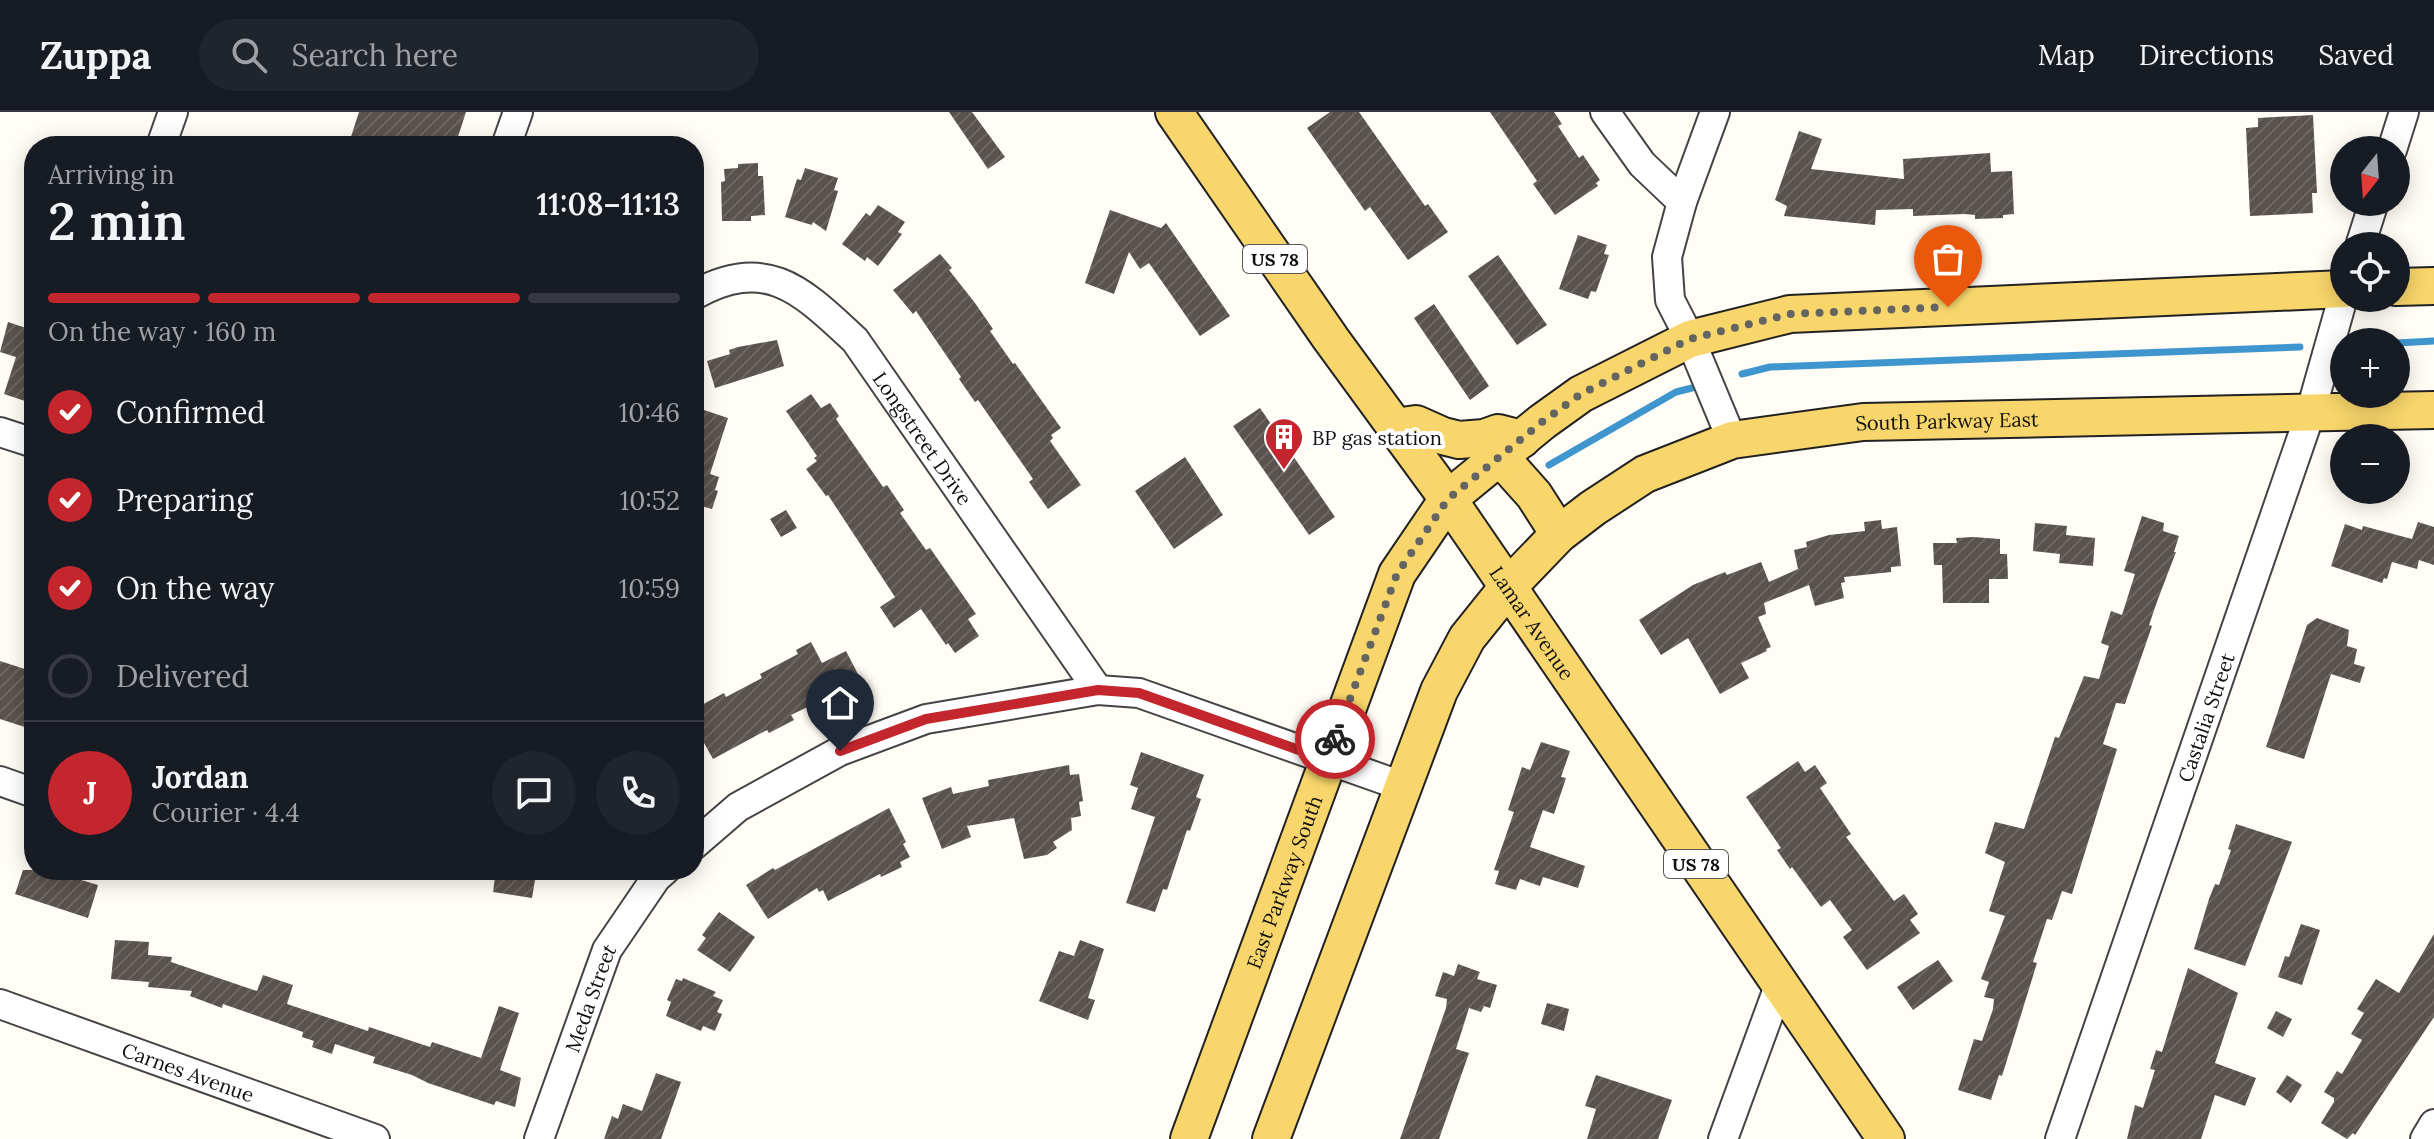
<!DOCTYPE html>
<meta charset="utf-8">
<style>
:root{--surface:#171b24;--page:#20242c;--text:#f1f3f6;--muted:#9ea1a6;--line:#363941;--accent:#c4262e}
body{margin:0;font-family:Lora,serif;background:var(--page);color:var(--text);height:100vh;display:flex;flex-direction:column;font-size:30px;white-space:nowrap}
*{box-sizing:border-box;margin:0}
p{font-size:26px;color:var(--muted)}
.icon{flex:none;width:44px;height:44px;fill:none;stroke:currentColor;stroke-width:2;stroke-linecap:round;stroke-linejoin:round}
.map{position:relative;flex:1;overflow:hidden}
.sheet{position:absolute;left:24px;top:24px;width:680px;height:744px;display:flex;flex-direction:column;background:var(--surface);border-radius:32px;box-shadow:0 4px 20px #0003}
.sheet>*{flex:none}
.needle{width:52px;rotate:197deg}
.tools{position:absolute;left:2330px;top:24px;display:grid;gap:16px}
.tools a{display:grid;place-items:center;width:80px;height:80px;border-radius:50%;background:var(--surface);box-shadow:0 4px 20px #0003;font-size:40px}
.pin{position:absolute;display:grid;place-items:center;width:68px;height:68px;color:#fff;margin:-82px -34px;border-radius:50% 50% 50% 0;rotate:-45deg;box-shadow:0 0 8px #0007}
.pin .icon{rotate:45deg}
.courier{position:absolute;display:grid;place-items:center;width:80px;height:80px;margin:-40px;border:6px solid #c4262e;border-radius:50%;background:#fff;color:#222;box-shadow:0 2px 10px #0007}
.head em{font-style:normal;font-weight:600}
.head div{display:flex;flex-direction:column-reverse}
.head{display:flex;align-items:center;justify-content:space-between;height:136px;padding:0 24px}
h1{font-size:52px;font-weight:600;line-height:60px}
.bar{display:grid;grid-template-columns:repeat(4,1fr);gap:12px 8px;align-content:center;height:96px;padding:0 24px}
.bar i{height:10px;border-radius:6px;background:var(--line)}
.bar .on{background:var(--accent)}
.bar p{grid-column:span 4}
.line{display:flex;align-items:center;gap:20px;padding:0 24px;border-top:2px solid var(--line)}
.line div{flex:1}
.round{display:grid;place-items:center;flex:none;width:84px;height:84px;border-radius:42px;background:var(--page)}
ol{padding:0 24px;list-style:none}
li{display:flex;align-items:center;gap:24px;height:88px}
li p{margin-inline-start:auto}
li .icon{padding:8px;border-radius:50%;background:var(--accent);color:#fff;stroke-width:4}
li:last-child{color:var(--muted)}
li i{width:44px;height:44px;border:4px solid var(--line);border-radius:50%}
header{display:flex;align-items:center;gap:48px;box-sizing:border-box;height:112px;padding:0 40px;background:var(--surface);border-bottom:2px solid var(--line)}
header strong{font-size:38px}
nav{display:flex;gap:44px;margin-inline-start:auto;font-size:28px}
.search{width:560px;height:72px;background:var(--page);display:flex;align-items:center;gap:20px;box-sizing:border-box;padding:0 28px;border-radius:44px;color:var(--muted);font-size:30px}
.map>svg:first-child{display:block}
</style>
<header>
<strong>Zuppa</strong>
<div class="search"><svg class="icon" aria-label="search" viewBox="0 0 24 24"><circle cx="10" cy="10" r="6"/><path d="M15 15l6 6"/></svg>Search here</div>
<nav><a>Map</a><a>Directions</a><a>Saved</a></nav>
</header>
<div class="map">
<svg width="2434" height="1027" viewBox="0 0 2434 1027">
<defs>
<pattern id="building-hatch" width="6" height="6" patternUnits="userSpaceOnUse" patternTransform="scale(2)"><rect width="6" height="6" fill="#5a524d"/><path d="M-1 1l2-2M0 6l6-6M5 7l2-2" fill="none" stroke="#6d6662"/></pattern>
</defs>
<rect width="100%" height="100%" fill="#fffdf5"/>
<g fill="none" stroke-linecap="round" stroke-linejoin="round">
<path stroke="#3f96cf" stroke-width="7" d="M2396,231L2434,229
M1742,262L1770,255L2300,235
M1549,353L1676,280L1692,276"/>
</g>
<path fill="url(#building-hatch)" d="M359,0H466L455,34H348Z
M949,0H972L1005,45L988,57Z
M1330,0H1359L1425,94L1428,92L1448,120L1408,148L1370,95L1365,99L1307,16Z
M1490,0H1554L1562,12L1558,14L1579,46L1583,43L1600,68L1596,71L1598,74L1555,103L1533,72L1537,69Z
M2313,3L2317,81H2312L2313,101L2250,104L2246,16L2258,15V6Z
M1799,19L1822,27L1811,57L1904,67L1903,47L1990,41L1991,60L2012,59L2014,102L2003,103V106L1975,107V103L1965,102L1913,104V97L1876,98L1875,113L1784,104L1787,94L1775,88Z
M758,51V64H763L765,103L751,104V109H722L721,70L725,69L724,57L738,56V52Z
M805,56L838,66L834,78L838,79L826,119L813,110L812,113L785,105L797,67L801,68Z
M878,93L905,110L898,120L902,122L878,154L867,145L865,149L842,132L866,101L870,104Z
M1110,98L1161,116L1166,111L1230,204L1200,224L1149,151L1140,157L1129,140L1114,182L1085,171Z
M1578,123L1607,133L1604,142L1609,143L1596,180L1591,179L1588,187L1559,177Z
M940,142L952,156L949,158L975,191L993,217L990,219L1013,252L1015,251L1061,316L1051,323L1053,326L1050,329L1081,373L1048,397L1029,370L1033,367L978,288L975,290L959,267L961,265L916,199L913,202L893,178Z
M1498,143L1547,213L1517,233L1468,164Z
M1434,192L1489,274L1470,288L1414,206Z
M31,203H34V292L4,282L16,245L0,240L8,210L26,216Z
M777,228L784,254L715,276L707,249L730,242L729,238L738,235Z
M811,282L821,296L830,291L839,304L836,307L883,375L887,373L904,398L900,401L926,438L930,436L976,502L968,507L979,524L955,541L948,531L946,533L921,497L894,516L880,495L895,485L828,383L826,384L806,357L817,349L814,346L817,344L786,299Z
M698,296L728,306L710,362L719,365L715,378L718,379L712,397L701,394L698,402L694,401V310Z
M1260,296L1335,405L1309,423L1233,314Z
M1185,345L1223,403L1174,437L1135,379Z
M786,398L797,416L781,425L770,407Z
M2142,404L2164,411L2163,419L2179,424L2174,440H2176L2158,487L2149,513L2152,514L2125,592L2116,591L2103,632L2117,637L2072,782L2062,779L2052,808L2047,807L2033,850L2037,851L2002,964L1999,963L1991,988L1958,978L1974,927L1982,929L1993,897L1994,887L1984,885L1989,870L1981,867L2005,804L1989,799L2005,750L1985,741L1995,710L2024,717L2055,625L2059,626L2084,564L2099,567L2109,534L2101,531L2111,499L2122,503L2135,462L2124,459Z
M1881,408L1882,417L1897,415L1901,454L1891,455V460L1844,465L1845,470L1841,471L1844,486L1815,494L1809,473L1764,491L1766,502L1758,505L1771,535L1766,537L1767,539L1741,551L1749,566L1720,582L1688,526L1661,543L1639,508L1693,473L1725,460L1727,463L1761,450L1769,470L1798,457L1794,438L1807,435L1806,430L1829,423L1865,419L1864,410Z
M2418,410L2434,415V453L2419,448L2417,457L2392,450L2387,467L2384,466L2382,471L2331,454L2345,412L2362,418L2363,414L2412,427Z
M2035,411L2067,414L2066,423L2095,426L2093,454L2059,451L2060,442L2033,439Z
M1973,425L2000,427V442H2007L2008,467H1989V491H1943L1942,453H1934L1933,431H1957L1956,426Z
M2317,506L2349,518L2347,534L2357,537L2354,552L2365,555L2360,571L2331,562L2304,647L2266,635L2307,513Z
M811,530L822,551L846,539L859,564L844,572L848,580L824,592L822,588L791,603L794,608L769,621L767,618L713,647L694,613V597L724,581L726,585L762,566L760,562L798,542L796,538Z
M0,549L34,560V618L0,607Z
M1541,630L1570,639L1561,665L1566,666L1554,702L1543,698L1530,735L1585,754L1578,776L1543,765L1540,774L1520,767L1516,778L1495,772L1499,759L1494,758L1514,700L1508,698L1522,655L1530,658Z
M1141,640L1204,663L1196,685L1201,687L1190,719L1187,718L1167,778L1163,777L1155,800L1126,791L1155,705L1131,697L1138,676L1130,673Z
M1798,649L1805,660L1815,653L1827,671L1820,676L1851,722L1846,725L1894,789L1904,782L1918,802L1910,808L1920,821L1867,858L1843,825L1852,818L1830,788L1821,795L1792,755L1790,757L1777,738L1781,736L1746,685Z
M1069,653L1070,663L1079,662L1083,689L1079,690L1081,704L1071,706L1072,718L1053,730L1057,736L1047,743L1024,747L1014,706L967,714L971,725L942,737L922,686L951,675L953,682L989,674L988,668Z
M889,696L906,730L903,732L910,745L900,750L902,755L881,765L880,762L828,789L823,778L819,780L817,776L768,807L746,773L773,756L775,758Z
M2236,712L2292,730L2245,854L2194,837L2209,787L2215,772L2219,773L2231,738L2228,737Z
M23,758H48L98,773L88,806L15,782Z
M496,758H530V761L536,762L532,786L493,780Z
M719,800L755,825L730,860L697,838L706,826L702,823Z
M2301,812L2320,818L2302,873L2278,865L2285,844L2289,845Z
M2434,822V905L2355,1023L2353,1021L2347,1027L2321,1011L2334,990V986L2324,980L2337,959L2342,962L2362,928L2351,922L2364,901L2357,897L2376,867L2399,881Z
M115,828L149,830L148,843L172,845L171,850L257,879L263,863L293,873L287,892L368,919L369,915L430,935L432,930L481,946L499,894L519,901L500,958L521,966L515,995L496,989L494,993L428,971L412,963L373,951L375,945L335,932L332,942L312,935L314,929L302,925L303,920L223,892L222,896L190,884L192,879L148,875L149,870L111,867Z
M1080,828L1104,837L1088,886L1095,888L1088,908L1039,889L1059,839L1074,844Z
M1938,848L1953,869L1913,898L1897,875Z
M1458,852L1480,860L1477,867L1497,873L1490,896L1484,894L1481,900L1469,896L1456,937L1469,941L1439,1027H1400L1446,896L1447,887L1435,884L1443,860L1454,864Z
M2188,856L2238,881L2215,951L2256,966L2245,994L2215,983L2201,1027H2127L2135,993L2143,996L2155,958L2150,957L2156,938L2162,940Z
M683,866L716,880L713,884L723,888L717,900L722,902L715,919L703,914L701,919L666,904L671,890L667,888L676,867L682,869Z
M1547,891L1569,897L1564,919L1541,912Z
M2276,899L2292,907L2283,925L2267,916Z
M656,961L681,970L661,1027H604L612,1004L618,1007L623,992L642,999Z
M1596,963L1672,988L1658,1027H1587L1596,997L1585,994Z
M2287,963L2302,973L2291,991L2276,980Z"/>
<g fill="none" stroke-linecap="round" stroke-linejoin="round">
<defs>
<g id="minor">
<path d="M1605,0L1642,52L1682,90"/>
<path d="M1715,0L1682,90L1667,145L1670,188L1690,227L1732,328"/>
<path d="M161,34L173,0"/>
<path d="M506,34L518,0"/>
<path d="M2392,38L2404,0"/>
<path d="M2360,134L2374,90"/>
<path id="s1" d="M694,183C767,142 802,179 855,228L1098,578"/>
<path d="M0,320L34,331"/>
<path d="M0,669L34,681"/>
<path d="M694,733L738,695L840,639L926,607L1098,578L1139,581L1402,674"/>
<path id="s2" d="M0,892L375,1027"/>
<path id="s3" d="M539,1027L607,838L656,766L665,758"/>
<path d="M1723,1027L1779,874"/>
<path id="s4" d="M2060,1027L2310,302L2344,182"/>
<path d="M2425,1027L2434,1012"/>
</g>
<g id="major">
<path id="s5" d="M1174,0L1331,227L1448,387L1886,1027"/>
<path d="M2396,175L2434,174"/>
<path d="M1395,315L1416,312L1443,324L1459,328L1484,326L1498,321L1522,327"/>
<path d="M1500,345L1534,383L1559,422"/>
<path id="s6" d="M1189,1027L1397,462L1448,387L1542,310L1581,282L1690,227L1790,202L2344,177"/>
<path id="s7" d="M1271,1027L1439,579L1467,526L1508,475L1559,422L1593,396L1645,362L1732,328L1863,310L2434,298"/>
</g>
</defs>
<use href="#minor" stroke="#444" stroke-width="32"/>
<use href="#major" stroke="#222" stroke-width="40"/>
<use href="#minor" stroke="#fff" stroke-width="28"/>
<use href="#major" stroke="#f9d66b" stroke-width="36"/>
</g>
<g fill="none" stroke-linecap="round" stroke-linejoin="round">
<path stroke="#646461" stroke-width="8" stroke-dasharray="0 14.4" d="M1335,627L1397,462L1448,387L1542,310L1581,282L1690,227L1790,202L1948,195"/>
<path stroke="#c4262e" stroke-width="10" d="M840,639L926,607L1098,578L1139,581L1327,648L1335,627"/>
</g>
<defs>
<symbol id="building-pin" viewBox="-11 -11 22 30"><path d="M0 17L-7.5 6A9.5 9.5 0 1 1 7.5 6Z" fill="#c4262e" stroke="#fff"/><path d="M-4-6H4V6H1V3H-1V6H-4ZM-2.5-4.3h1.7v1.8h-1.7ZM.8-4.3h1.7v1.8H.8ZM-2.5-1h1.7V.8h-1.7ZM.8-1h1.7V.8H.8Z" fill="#fff"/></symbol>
</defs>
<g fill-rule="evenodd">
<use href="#building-pin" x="1262" y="303" width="44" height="60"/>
</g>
<g text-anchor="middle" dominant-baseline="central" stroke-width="8" stroke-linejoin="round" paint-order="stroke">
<g fill="#fff" stroke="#585858" stroke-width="2">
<rect x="1243" y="133" width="64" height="28" rx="6"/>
<rect x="1664" y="738" width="64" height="28" rx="6"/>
</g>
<g font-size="18" font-weight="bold" fill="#111">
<text x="1275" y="147">US 78</text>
<text x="1696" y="752">US 78</text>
</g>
<g font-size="20" fill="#111" stroke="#fff">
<text stroke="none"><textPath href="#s7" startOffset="1092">South Parkway East</textPath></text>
<text stroke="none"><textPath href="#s1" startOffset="304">Longstreet Drive</textPath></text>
<text stroke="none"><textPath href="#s5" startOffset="624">Lamar Avenue</textPath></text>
<text stroke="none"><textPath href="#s4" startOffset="446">Castalia Street</textPath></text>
<text stroke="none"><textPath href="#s6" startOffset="274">East Parkway South</textPath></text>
<text stroke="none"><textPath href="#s3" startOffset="150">Meda Street</textPath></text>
<text stroke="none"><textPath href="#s2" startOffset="200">Carnes Avenue</textPath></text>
</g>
<g font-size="20" fill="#111" stroke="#fff" text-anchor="start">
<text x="1312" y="325">BP gas station</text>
</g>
</g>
</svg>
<div class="tools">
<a><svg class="needle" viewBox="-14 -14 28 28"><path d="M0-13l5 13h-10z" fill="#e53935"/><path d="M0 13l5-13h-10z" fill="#9ea1a6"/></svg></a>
<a><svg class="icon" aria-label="locate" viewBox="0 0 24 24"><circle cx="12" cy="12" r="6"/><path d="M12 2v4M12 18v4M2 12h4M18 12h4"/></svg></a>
<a>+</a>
<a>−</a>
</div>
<div class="pin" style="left:1948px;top:195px;background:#ea580c"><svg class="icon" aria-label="bag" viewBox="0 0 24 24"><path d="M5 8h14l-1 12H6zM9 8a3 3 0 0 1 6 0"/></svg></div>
<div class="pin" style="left:840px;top:639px;background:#1f2937"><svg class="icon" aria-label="home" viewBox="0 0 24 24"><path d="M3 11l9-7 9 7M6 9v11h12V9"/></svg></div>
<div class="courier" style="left:1335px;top:627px"><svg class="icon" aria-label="bike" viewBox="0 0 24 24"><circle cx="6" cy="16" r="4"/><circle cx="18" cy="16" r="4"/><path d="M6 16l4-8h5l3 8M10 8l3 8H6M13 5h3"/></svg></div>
<section class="sheet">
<div class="head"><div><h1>2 min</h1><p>Arriving in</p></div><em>11:08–11:13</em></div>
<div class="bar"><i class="on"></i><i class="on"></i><i class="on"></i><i></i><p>On the way · 160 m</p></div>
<ol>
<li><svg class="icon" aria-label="check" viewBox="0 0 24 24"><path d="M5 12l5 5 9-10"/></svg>Confirmed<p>10:46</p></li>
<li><svg class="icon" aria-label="check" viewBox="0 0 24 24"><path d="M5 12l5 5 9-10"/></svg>Preparing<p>10:52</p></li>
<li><svg class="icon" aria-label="check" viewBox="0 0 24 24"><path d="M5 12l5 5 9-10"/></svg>On the way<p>10:59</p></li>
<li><i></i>Delivered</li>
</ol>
<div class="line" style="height:144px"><b class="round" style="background:var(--accent);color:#fff">J</b><div><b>Jordan</b><p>Courier · 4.4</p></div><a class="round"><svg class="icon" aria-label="chat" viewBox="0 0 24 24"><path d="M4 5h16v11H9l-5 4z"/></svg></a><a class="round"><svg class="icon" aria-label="phone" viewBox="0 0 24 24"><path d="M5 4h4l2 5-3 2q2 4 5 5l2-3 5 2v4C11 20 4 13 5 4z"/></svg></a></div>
</section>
</div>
